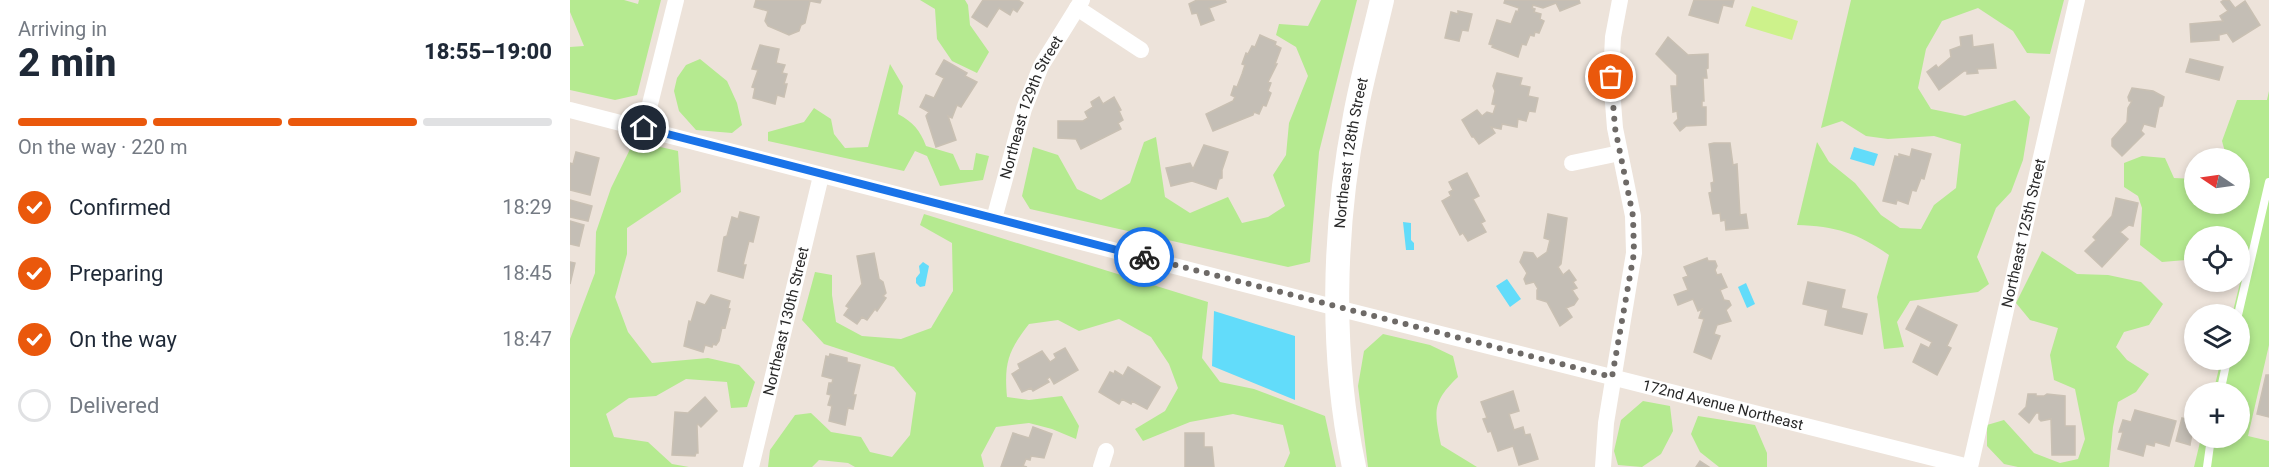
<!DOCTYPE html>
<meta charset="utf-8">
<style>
:root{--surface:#fff;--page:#f2f2f3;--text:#1f2937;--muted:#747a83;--line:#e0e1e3;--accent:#ea580c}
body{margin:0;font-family:Roboto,sans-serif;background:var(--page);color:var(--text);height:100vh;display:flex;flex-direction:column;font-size:22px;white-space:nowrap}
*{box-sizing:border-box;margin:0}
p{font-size:20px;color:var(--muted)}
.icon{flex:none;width:33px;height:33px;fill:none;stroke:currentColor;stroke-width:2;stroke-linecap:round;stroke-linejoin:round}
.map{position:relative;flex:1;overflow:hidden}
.panel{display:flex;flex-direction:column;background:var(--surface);width:570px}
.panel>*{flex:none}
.needle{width:39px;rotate:283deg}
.tools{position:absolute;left:1614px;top:148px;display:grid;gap:12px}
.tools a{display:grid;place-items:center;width:66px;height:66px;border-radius:50%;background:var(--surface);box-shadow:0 3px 9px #0003;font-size:30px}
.pin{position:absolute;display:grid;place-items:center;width:51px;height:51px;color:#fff;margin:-26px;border:3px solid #fff;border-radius:50%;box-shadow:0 2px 6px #0007}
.courier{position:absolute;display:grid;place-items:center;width:60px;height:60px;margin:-30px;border:4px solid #1a73e8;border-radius:50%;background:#fff;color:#222;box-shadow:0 2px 8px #0007}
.summary em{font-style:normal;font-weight:800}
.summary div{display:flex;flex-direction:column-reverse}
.summary{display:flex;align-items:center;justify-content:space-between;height:102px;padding:0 18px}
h1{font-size:39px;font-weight:800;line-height:45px}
.bar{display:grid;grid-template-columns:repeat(4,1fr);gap:9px 6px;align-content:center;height:72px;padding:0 18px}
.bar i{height:8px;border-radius:4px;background:var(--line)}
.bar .selected{background:var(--accent)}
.bar p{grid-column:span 4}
ol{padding:0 18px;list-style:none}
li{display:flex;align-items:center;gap:18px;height:66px}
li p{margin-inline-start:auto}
li .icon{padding:6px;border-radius:50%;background:var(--accent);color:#fff;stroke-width:4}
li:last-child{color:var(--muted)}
li i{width:33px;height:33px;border:3px solid var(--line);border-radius:50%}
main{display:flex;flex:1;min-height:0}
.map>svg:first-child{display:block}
</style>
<main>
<section class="panel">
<div class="summary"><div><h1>2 min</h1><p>Arriving in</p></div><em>18:55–19:00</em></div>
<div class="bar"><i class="selected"></i><i class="selected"></i><i class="selected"></i><i></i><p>On the way · 220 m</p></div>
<ol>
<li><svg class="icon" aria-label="check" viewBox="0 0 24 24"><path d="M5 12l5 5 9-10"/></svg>Confirmed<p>18:29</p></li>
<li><svg class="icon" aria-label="check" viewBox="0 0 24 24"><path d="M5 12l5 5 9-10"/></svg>Preparing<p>18:45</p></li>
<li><svg class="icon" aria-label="check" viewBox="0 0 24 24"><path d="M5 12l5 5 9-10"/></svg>On the way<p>18:47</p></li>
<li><i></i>Delivered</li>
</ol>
</section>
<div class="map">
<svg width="1699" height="467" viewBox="0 0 1699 467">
<rect width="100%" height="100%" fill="#ede3da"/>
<path fill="#b5ea90" d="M0,0H54L68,4L69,0H91L67,95L45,100L0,90V47L14,46L0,12Z
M350,0H395L398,5L400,25L419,52L407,73L382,61L367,39L365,9Z
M751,0H787L749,152L740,262L718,267L460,209L452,196L463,147L488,155L507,189L531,200L560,183L574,142L586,137L595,197L620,213L658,197L672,223L698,217L715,206L703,175L716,155L719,123L738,76L726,47L706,35L709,24L738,26Z
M1281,0H1494L1480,54L1457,53L1443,31L1408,8L1372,21L1356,49L1348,88L1361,109L1395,116L1445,100L1460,117L1453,160L1441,192L1426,208L1407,257L1419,284L1408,292L1340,301L1327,322L1334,347L1314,349L1307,297L1319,255C1288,233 1265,226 1227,225L1247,142L1259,162L1285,183L1311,215L1330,228L1351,229L1364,205L1386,188L1391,144L1364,136L1318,139L1296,136L1272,121L1251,128Z
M130,59L157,81L167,103L172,125L162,133L126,130L109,111L104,91L107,78L116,65Z
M320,64L333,86L328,114C343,122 350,130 356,146L383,154L390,170H403L406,153L419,156L413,180L370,186L357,156L345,151L334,171L198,141V132L234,122L244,108L261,119L264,134L275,148L298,147Z
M1699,91V345L1678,436L1699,441V467H1624L1631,438H1670V393H1643L1651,360H1670V315H1662L1676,259L1670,256V237H1624V263L1616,260L1592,262L1570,245L1572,208L1568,196L1554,187V163L1572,156L1595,158L1604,178L1624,179V204H1670V159H1657L1652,141L1667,100H1697Z
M64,141L108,151L111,192L57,228V254L45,297L58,332L82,363L138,358L169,365L185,382L177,407L161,408L157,382L116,379L86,396L59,398L36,414L44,437L78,442L102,464L119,467H0V339L25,273L26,232L41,188Z
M354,214L638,302L632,358L650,382L684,389L755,416L766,467H714L720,453L713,425L663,414L620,422L573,441L565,429L595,411L608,388L599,364L581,337L549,319L509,331L488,320L459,324C438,351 434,363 437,397L459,400L492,396L509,426L506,439L482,429L459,423L426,427L411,455L414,467H285L278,463L249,460L242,467H198L200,450L225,415L241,413L261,432L291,437L300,452L322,457L340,435L346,393L324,367L254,344L232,320L245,272L262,275V295L266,322L292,336L331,339L361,328L383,291L382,243L350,225Z
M1472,251L1507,274L1538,275L1571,282L1593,304L1579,325L1554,332L1546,347L1557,360L1579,374L1566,392L1548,402L1543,427L1539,467H1448L1434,464L1417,446V425L1434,420L1464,453L1490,463L1508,459L1515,439L1505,389L1484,380L1480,355L1488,328L1460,320L1446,303Z
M813,334L860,345L883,356L888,377C862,402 864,411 871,445L907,467H798L788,386L794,351Z
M1073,401L1100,406L1103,431L1091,454L1072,467L1048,465L1044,451L1051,420Z
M1128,416L1185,425L1197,453V467H1149L1130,452L1121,434Z"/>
<path fill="#cdf28b" d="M1182,6L1228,21L1222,40L1175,26Z"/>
<path fill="#62dcfa" d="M1284,147L1308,154L1304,166L1280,159Z
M833,222L841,223V240L844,243V250H836Z
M353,262L359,266L355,286L350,287L346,283V278L350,273L349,266Z
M937,279L951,299L940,307L926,286Z
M1176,283L1185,304L1177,308L1168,287Z
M644,311L725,336V400L642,366Z"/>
<path fill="#c4beb5" stroke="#c9c0b3" stroke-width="1.5" d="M186,0H251L250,3L240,1L235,23L231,25L229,31L219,35L198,26L195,21L198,11L184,7Z
M413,0H448L453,3L447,12L443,9L440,15L429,8L417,27L402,17Z
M655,0L656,2L639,8L644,20L631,25L627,13L622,14L619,4L627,0Z
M935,0H1009L1010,3L990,11L986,3L973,8L963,5L962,8L965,9L964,12L971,14L970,19L974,21L969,33L965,32L964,36L960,35L956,45L952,44L948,57L922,47L923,45L919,44L927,20L941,24L946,11L948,12L949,8L934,3Z
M1124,0H1164L1162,7L1153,5L1148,23L1119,15Z
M1654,0H1659L1665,8L1675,1L1690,25L1663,42L1657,33L1649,35V40L1621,42L1620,24L1653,21L1650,16L1658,11L1651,2Z
M888,11L902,14L898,31L892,30L889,41L875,38L881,12L888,14Z
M690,35L706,42L705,45L711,48L705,64H707L698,82L701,83L698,91L701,93L696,106L693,105L689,114L684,112L683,115L643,131L636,114L663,101L665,97L661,95L664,86L667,87L672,74L675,65L672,64L676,53L678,54L682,46L685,47Z
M1402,35L1403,47L1423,44L1426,68L1407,69L1408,73L1397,74V71H1394L1369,90L1357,72L1366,65L1368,68L1381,57L1380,50L1391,46L1390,37Z
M1098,37L1118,55L1138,54V68L1136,69L1137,78H1133L1134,101H1132V107H1136V125L1116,126L1110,131L1104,123L1108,119L1107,111L1103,112L1101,86H1107V75L1086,54Z
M190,45L209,49L206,63L215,65L212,73L217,74L214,84H217L214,97L207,95L205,104L183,98L185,88L182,87L188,70L182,69Z
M1620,59L1653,67L1649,80L1616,72Z
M374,60L397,73L395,76L407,82L391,107L387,105L382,118L378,116L386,140L366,147L356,116L359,112L350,107L356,95L364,98L374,78L366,74Z
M927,73L952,78L950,85L960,87L958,96L968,98L965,112L959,111L956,121L948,119L947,127L932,124L931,129L921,127L925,133L909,144L904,137H902L892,120L907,110L912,116L917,112L923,114L926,105L922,104L925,91L923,86Z
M1562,88L1583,91L1594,97L1592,106L1589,107L1585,127L1574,124L1571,131L1574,134L1552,156L1542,146V139L1557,122L1558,108L1562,101H1559L1558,97Z
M529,97L533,104L544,97L551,110L549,111L553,120L548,123L551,129L511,149L506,139L488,138V121H513L518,118L515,112L523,107L521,102Z
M1144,143H1160L1163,165L1167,164L1170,215L1176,214L1178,228L1156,230L1155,220L1151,221L1150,213L1143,214L1139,193L1142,192L1141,183L1144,182L1139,144Z
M634,145L658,152L652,170V178L649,179L646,189L622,181L601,186L596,168L620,163L623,169Z
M1342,149L1361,154L1354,179L1351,178L1346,191L1342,190L1338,204L1327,200L1326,204L1313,201L1325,156L1329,157V154L1340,157Z
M6,152L29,158L20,195L0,190V163L3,164Z
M897,173L909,196L903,199L915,221L911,223L916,232L898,241L893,233L890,235L872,201L881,196L879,192L883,190L879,182Z
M1546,198L1568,203L1563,226L1559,225L1550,232L1558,239L1532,267L1515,251L1526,240L1523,237L1542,216Z
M0,200L22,206L18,221L0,217Z
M170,212L189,217L183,242L179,241L173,265H176L173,278L148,271L154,237L157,236L162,217L168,219Z
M978,214L997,218L991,264L988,267L993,275L999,270L1006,280L1003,282L1007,288L1002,290L1008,299L1004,305L996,308L1002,317L990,326L977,302L967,299V290L968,289L964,282L956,284L954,279L957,273L950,262L954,252L963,253L967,259L977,252L980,240L974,238Z
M0,221L14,225L9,246L0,244Z
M304,253L309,279L313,282L316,293L313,296L316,298L307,311L305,309L297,320L292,317L287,324L274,315L279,308L276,306L292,284L287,256Z
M1137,258L1138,261H1145L1147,266L1145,270L1147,275L1151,274L1157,287L1150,290L1154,300L1159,301L1161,305L1156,310L1161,321L1147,325L1144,334L1150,336L1141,359L1124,352L1134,319L1129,318L1132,309L1128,311L1123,299L1108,305L1104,295L1118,290L1113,278L1118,276L1114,267Z
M0,262L5,263L0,284Z
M1238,282L1275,290L1271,308L1297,314L1292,334L1255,325L1258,310L1233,304Z
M141,295L160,301L158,308L160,309L155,328L152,327L149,341L146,345L143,344L142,347L135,345L133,352L114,346L119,321L121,322L127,302L135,305Z
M1348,306L1387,325L1377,346L1381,348L1367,375L1343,362L1351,344L1359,348L1362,342L1336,329Z
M495,348L508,370L484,384L480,377L477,379L479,382L463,391L461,388L452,392L442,374L450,369L448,364L472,351L480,362L486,358L484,354Z
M260,354L277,358V362L290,365L283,395H286L283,409L278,408L275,425L259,421L262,406L258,405L261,395L257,394L259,383H262L263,379L252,376L256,356L259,357Z
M558,367L590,387L577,409L562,401L561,404L552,399L549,404L529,392L540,372L544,374L545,371L553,376Z
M1696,375H1699V417L1687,414Z
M943,391L949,411L939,414L944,430L953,427L955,435L960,434L968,459L949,465L943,446L928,451L921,431L918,432L913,419L917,418L911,402Z
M1458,394H1466V396H1474L1477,394L1495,396V426H1505V455H1482L1481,419L1471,421L1469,419V413H1466L1459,423L1449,414L1456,407Z
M135,397L147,411L131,427L128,424L127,425L128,453H126L125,456L102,455L105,412L118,413Z
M1565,410L1606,421L1599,446L1585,442L1584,446L1576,444L1573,456L1548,449L1553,432H1549L1553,420L1561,422Z
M1612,418L1624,421L1620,445L1606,441Z
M463,427L482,434L474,458L461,456L460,460L456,459L453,466L457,467H431L443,433L459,438Z
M615,433H634V447H642L644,467H615Z
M1130,461L1139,467H1126Z"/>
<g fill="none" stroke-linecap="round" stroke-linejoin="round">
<path stroke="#fff" stroke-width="8" d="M1668,315L1699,182
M1650,393L1657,360
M1637,467L1641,438"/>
<g stroke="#fff" stroke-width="16">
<path d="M507,8L571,50"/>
<path id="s1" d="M0,110L767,308L1399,467"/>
<path d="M74,128L106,0"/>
<path d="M1002,163L1050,153"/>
<path id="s2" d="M424,219L454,109L471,66L512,0"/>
<path id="s3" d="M181,467L251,176"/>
<path d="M531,467L536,451"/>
<path d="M1033,467L1036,423L1064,253L1063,216L1045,128L1041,77L1043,37L1050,0"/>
<path id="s4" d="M1400,467L1507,0"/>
</g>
<path stroke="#fff" stroke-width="24" id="s5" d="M784,467C760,354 763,229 785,116C792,77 803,39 812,0"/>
</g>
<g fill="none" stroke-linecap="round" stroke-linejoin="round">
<path stroke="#6e6a67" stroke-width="6" stroke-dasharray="0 10.8" d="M574,257L1042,377L1064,253L1063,216L1045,128L1041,77"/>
<path stroke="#1a73e8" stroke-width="8" d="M74,128L574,257"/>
</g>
<g text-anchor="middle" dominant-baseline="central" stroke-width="5" stroke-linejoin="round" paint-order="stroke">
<g font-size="15" fill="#292929" stroke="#fff">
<text stroke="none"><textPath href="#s2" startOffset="118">Northeast 129th Street</textPath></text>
<text stroke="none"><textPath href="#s5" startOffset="316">Northeast 128th Street</textPath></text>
<text stroke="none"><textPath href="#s4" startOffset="240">Northeast 125th Street</textPath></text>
<text stroke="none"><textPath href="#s3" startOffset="150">Northeast 130th Street</textPath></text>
<text stroke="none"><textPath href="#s1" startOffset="1190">172nd Avenue Northeast</textPath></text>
</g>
</g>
</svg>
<div class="tools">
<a><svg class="needle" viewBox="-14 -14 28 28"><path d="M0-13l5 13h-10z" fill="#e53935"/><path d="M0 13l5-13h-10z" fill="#747a83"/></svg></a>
<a><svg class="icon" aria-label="locate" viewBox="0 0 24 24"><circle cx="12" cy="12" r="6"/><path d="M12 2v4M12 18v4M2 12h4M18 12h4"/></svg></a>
<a><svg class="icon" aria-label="layers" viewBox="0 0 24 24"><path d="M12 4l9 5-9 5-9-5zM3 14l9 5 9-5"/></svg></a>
<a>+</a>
</div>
<div class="pin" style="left:1041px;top:77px;background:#ea580c"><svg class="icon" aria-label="bag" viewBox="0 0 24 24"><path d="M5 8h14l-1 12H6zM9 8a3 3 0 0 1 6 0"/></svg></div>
<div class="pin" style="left:74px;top:128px;background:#1f2937"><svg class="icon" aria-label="home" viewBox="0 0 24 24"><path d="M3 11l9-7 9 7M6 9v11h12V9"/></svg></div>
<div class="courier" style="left:574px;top:257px"><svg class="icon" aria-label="bike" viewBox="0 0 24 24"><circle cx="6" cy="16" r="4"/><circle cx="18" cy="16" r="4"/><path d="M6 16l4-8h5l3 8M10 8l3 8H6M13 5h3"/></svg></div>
</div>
</main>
